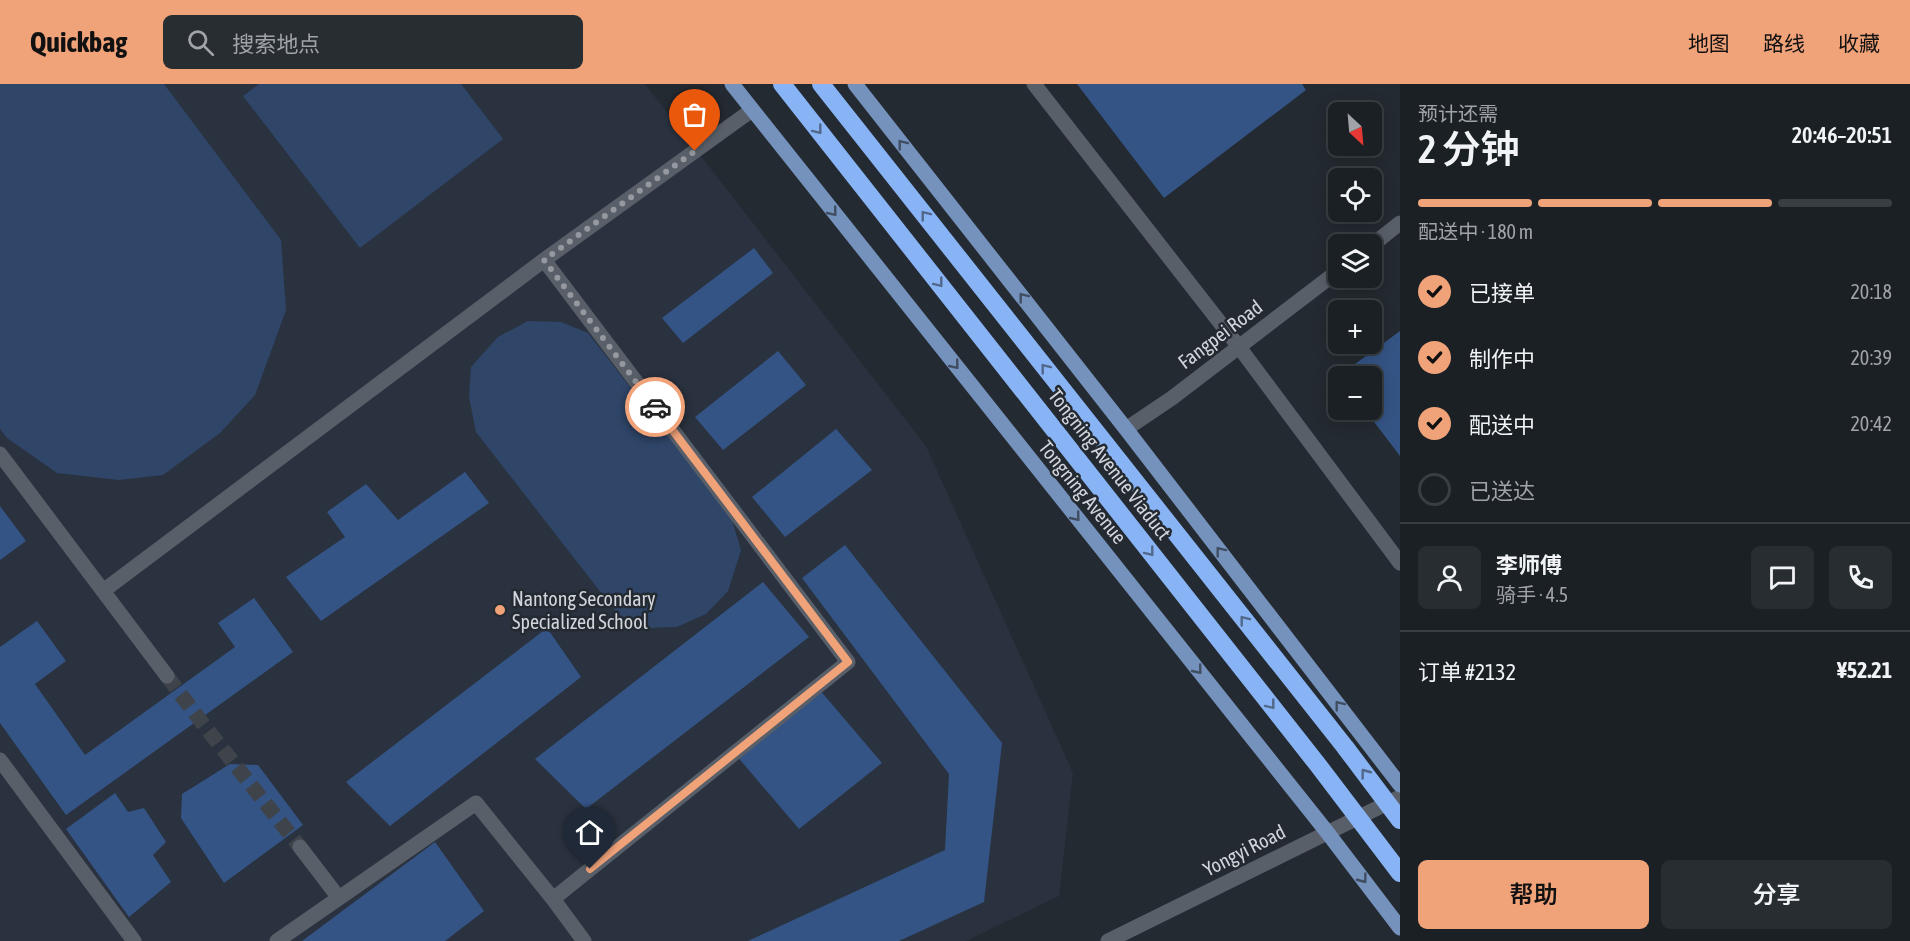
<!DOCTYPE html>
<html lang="zh">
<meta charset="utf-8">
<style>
:root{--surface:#1b2025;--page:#282d32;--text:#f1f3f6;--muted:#a0a3a7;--line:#393e42;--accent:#f0a279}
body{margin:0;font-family:"Asap Condensed","Noto Sans SC",sans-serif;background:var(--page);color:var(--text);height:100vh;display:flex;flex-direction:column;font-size:22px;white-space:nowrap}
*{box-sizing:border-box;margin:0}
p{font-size:20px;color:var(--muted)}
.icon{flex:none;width:33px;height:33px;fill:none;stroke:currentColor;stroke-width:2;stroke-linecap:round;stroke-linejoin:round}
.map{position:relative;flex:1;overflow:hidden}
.side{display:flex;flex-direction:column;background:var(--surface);width:510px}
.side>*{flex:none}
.needle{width:39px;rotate:154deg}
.tools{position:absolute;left:1328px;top:18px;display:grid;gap:12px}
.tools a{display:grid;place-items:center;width:54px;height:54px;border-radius:9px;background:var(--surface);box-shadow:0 3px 15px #0003,0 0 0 2px var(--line);font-size:30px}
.pin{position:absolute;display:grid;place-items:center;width:51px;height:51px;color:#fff;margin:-62px -26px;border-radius:50% 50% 50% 0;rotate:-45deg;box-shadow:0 0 6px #0007}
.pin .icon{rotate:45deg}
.courier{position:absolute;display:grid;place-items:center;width:60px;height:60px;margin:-30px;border:4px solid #f0a279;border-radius:50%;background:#fff;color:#222;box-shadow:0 2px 8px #0007}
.head em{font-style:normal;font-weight:600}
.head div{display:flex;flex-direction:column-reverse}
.head{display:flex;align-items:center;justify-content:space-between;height:102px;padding:0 18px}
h1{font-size:39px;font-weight:600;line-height:45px}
.bar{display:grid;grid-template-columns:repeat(4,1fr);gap:9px 6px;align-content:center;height:72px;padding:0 18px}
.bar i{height:8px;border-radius:4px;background:var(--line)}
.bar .active{background:var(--accent)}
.bar p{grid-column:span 4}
.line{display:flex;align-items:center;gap:15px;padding:0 18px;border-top:2px solid var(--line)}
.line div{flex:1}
.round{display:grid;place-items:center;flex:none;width:63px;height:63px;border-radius:9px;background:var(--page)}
ol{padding:0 18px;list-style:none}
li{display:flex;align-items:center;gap:18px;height:66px}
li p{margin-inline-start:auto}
li .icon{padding:6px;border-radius:50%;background:var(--accent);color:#111;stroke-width:4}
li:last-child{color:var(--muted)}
li i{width:33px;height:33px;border:3px solid var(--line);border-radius:50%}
.button{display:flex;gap:12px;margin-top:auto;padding:12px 18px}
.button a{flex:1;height:69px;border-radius:9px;background:var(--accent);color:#111;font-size:24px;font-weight:600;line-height:69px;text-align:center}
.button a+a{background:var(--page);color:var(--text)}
header{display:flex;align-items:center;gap:36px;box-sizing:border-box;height:84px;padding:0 30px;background:var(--accent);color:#111}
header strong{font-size:28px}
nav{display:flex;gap:33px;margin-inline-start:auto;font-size:21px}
.search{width:420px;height:54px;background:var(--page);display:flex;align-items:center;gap:15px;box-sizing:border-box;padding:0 21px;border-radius:9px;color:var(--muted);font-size:22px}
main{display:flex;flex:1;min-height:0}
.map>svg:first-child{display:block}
</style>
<header>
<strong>Quickbag</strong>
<div class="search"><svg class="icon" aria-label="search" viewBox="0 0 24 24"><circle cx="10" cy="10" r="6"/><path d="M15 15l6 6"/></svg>搜索地点</div>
<nav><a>地图</a><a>路线</a><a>收藏</a></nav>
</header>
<main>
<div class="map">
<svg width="1400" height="857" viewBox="0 0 1400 857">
<rect width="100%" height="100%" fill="#242a31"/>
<path fill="#2a323f" d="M0,0H645L926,362L1073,689L1059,812L966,857H0Z"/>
<path fill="#2f4669" d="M0,0H164L281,156L286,226L255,311L220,349L163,391L119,396L57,389L7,354L0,345Z
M259,0H461L503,55L360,164L243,12Z
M528,237L561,238L588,249L731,433L741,466L728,507L706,530L677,543L645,544L620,533L476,348L469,313L471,283L498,253Z"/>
<path fill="#345485" d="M1077,0H1302L1306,6L1164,114Z
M754,164L773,189L683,259L662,234Z
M1400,247V372L1365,326H1371V292H1341L1340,291Z
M778,267L806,301L723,366L695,333Z
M836,345L872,386L785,453L752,413Z
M465,388L489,419L321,537L286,493L345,453L327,428L366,400L398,436Z
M0,422L26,457L0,476Z
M845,461L1002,659L984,818L899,857H748L945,766L949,690L802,494Z
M763,498L809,553L586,725L535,675Z
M254,514L293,568L66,731L0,639V563L37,537L66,577L35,600L85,671L235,563L218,539Z
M547,544L581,593L390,742L346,698Z
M819,605L882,679L799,745L736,671Z
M230,680L258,681L303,741L224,799L181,734L182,710Z
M115,709L128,728L144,724L166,758L153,771L171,798L129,833L66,745Z
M435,758L484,827L445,857H302Z"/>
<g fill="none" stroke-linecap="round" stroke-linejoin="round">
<path stroke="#3e444a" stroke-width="15" stroke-dasharray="15 8" stroke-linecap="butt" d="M167,592L206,644L300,763"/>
<path stroke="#595f68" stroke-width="15" d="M1034,0L1239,263L1400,479
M1371,162L1400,139
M544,176L848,578L553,815
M1126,345L1172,314L1338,187
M0,370L167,592
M103,507L544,176L752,26
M0,676L134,857
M300,763L339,814L476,719L553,815L584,857
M277,857L339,814
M1108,857L1400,713"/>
<path stroke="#7592bd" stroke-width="15" d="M732,0L1327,748L1400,844
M855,0L1126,345L1400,701"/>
<path stroke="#88b4f6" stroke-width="18" d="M782,0L1318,681L1400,789
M821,0L1345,663L1400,736"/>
</g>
<defs><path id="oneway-chevron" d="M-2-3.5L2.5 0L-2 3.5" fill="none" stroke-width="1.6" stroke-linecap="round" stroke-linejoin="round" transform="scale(1.5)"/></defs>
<g stroke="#51688a">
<use href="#oneway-chevron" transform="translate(818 46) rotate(52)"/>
<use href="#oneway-chevron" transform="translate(925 131) rotate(-128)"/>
<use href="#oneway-chevron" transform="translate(939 199) rotate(52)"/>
<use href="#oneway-chevron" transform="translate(1045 284) rotate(-128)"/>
<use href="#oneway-chevron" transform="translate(1150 468) rotate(52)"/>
<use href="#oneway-chevron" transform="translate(1244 536) rotate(-128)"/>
<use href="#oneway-chevron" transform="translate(1271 621) rotate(52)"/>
<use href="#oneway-chevron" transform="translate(1365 689) rotate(-127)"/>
</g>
<g stroke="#404e62">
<use href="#oneway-chevron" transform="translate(902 60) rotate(-128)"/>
<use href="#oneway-chevron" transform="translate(833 128) rotate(51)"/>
<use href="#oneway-chevron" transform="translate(1023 213) rotate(-128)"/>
<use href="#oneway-chevron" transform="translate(955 281) rotate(51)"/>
<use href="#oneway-chevron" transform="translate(1076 433) rotate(51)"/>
<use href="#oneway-chevron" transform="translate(1220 467) rotate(-128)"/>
<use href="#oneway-chevron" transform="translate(1198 586) rotate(51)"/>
<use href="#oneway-chevron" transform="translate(1339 621) rotate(-128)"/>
<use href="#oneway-chevron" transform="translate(1363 795) rotate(53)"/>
</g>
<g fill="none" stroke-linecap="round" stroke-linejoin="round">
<path stroke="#95999f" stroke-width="6" stroke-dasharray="0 10.8" d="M655,323L544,176L695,67"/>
<path stroke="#f0a279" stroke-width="8" d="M590,785L848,578L655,323"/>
</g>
<circle fill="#f0a279" stroke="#242a31" stroke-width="2" cx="500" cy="526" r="6"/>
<g text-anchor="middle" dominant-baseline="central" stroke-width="5" stroke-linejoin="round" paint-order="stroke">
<g font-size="20" fill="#d2d5da" stroke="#242a31">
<text transform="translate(1220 250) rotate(-37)">Fangpei Road</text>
<text transform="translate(1110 380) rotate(52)">Tongning Avenue Viaduct</text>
<text transform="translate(1083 408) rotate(51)">Tongning Avenue</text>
<text transform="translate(1244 766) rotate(-27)">Yongyi Road</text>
</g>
<g font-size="20" fill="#d2d5da" stroke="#242a31" text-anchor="start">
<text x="512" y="514">Nantong Secondary<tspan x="512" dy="23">Specialized School</tspan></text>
</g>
</g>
</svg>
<div class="tools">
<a><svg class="needle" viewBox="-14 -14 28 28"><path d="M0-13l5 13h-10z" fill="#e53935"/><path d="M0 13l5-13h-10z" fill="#a0a3a7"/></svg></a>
<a><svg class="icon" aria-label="locate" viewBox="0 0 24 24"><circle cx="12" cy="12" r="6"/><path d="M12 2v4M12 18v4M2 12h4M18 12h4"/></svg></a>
<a><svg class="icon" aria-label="layers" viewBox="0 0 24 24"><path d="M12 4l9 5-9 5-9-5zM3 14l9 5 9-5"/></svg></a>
<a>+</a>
<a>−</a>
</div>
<div class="pin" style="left:695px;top:67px;background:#ea580c"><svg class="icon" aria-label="bag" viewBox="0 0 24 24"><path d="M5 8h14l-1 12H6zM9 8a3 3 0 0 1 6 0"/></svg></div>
<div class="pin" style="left:590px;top:785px;background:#1f2937"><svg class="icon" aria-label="home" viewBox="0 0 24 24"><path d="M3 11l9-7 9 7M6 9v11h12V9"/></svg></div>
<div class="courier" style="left:655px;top:323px"><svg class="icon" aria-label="car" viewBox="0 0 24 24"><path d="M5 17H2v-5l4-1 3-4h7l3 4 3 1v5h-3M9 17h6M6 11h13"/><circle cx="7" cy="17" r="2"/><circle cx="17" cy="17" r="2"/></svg></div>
</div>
<section class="side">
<div class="head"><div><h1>2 分钟</h1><p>预计还需</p></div><em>20:46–20:51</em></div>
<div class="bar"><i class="active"></i><i class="active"></i><i class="active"></i><i></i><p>配送中 · 180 m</p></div>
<ol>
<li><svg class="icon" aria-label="check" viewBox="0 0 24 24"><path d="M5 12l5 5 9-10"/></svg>已接单<p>20:18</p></li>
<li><svg class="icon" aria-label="check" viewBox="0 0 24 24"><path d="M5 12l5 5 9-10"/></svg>制作中<p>20:39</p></li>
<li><svg class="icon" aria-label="check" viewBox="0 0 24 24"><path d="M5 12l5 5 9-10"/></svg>配送中<p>20:42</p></li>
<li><i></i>已送达</li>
</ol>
<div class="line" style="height:108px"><a class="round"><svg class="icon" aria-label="person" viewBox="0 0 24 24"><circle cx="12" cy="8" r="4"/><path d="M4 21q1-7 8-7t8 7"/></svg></a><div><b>李师傅</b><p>骑手 · 4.5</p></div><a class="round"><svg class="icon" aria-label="chat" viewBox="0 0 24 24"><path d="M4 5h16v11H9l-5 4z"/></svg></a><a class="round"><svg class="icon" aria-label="phone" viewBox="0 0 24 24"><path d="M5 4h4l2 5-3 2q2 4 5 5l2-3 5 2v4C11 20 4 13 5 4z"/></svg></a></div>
<div class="line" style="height:78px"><div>订单 #2132</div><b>¥52.21</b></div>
<div class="button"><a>帮助</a><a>分享</a></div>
</section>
</main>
